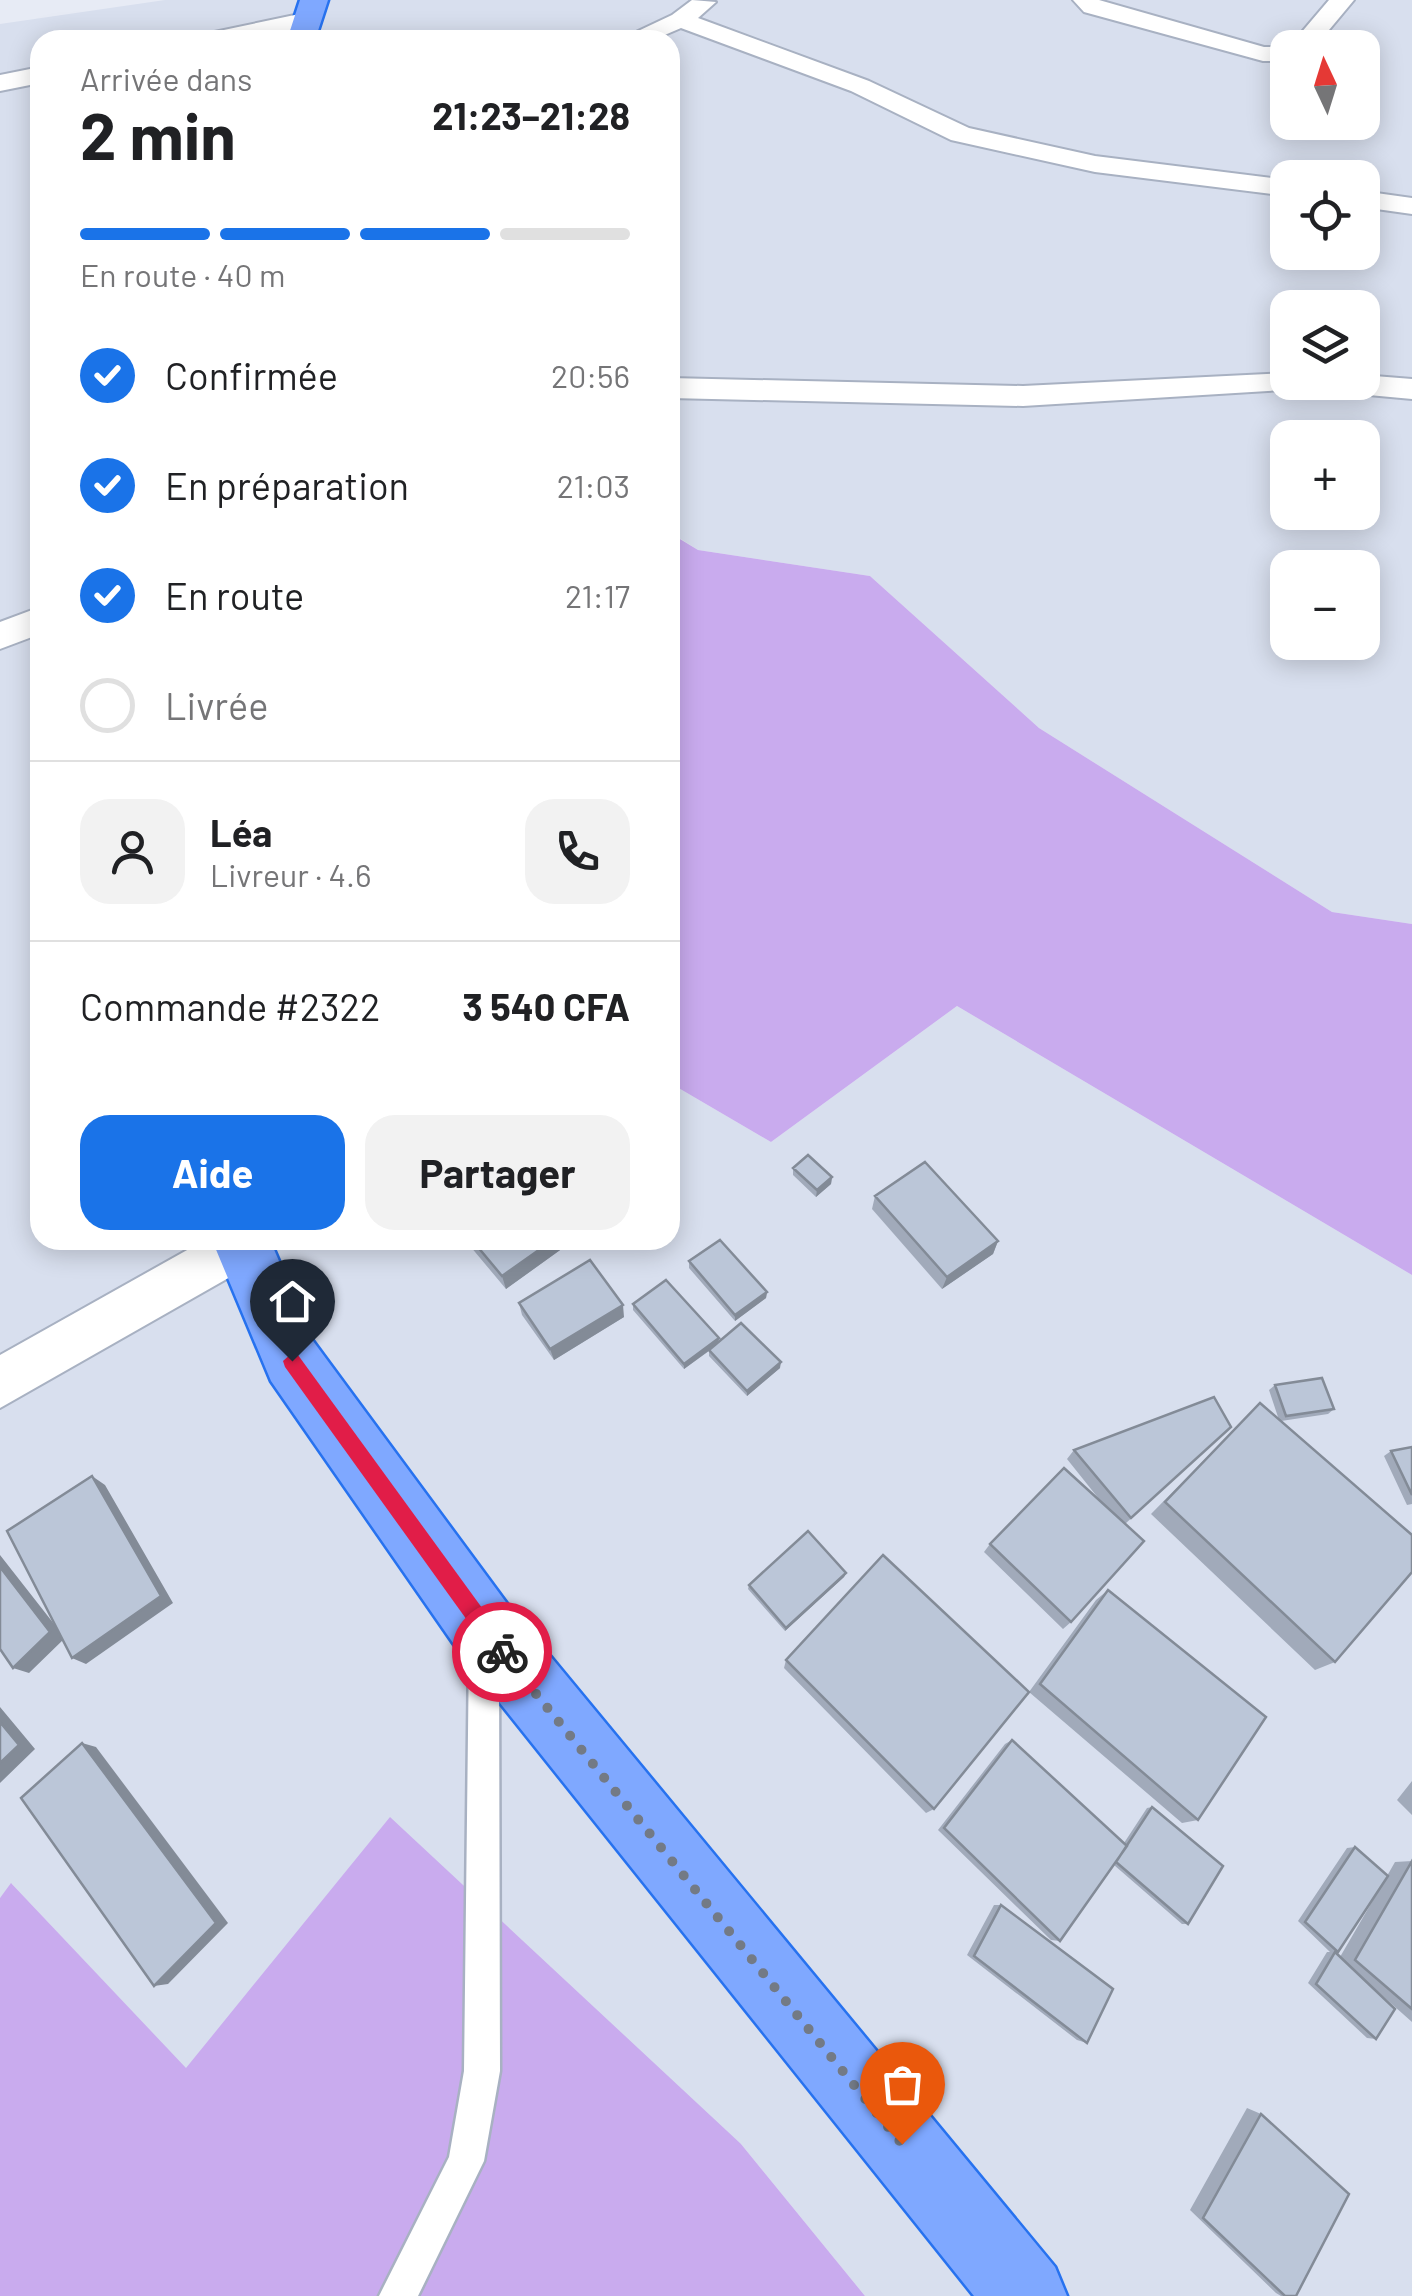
<!DOCTYPE html>
<html lang="fr">
<meta charset="utf-8">
<style>
:root{--surface:#fff;--page:#f2f2f2;--text:#202124;--muted:#757577;--line:#e0e0e0;--accent:#1a73e8}
body{margin:0;font-family:Barlow,sans-serif;background:var(--page);color:var(--text);height:100vh;display:flex;flex-direction:column;font-size:38px;white-space:nowrap}
*{box-sizing:border-box;margin:0}
p{font-size:32px;color:var(--muted)}
.icon{flex:none;width:55px;height:55px;fill:none;stroke:currentColor;stroke-width:2;stroke-linecap:round;stroke-linejoin:round}
.map{position:relative;flex:1;overflow:hidden}
.sheet{position:absolute;left:30px;top:30px;width:650px;height:1220px;display:flex;flex-direction:column;background:var(--surface);border-radius:30px;box-shadow:0 5px 25px #0003}
.sheet>*{flex:none}
.needle{width:65px;rotate:356deg}
.tools{position:absolute;left:1270px;top:30px;display:grid;gap:20px}
.tools a{display:grid;place-items:center;width:110px;height:110px;border-radius:20px;background:var(--surface);box-shadow:0 5px 25px #0003;font-size:50px}
.pin{position:absolute;display:grid;place-items:center;width:85px;height:85px;color:#fff;margin:-102px -42px;border-radius:50% 50% 50% 0;rotate:-45deg;box-shadow:0 0 10px #0007}
.pin .icon{rotate:45deg}
.courier{position:absolute;display:grid;place-items:center;width:100px;height:100px;margin:-50px;border:8px solid #e11d48;border-radius:50%;background:#fff;color:#222;box-shadow:0 2px 12px #0007}
.summary em{font-style:normal;font-weight:700}
.summary div{display:flex;flex-direction:column-reverse}
.summary{display:flex;align-items:center;justify-content:space-between;height:170px;padding:0 50px}
h1{font-size:65px;font-weight:700;line-height:75px}
.bar{display:grid;grid-template-columns:repeat(4,1fr);gap:15px 10px;align-content:center;height:120px;padding:0 50px}
.bar i{height:12px;border-radius:8px;background:var(--line)}
.bar .selected{background:var(--accent)}
.bar p{grid-column:span 4}
.line{display:flex;align-items:center;gap:25px;padding:0 50px;border-top:2px solid var(--line)}
.line div{flex:1}
.round{display:grid;place-items:center;flex:none;width:105px;height:105px;border-radius:30px;background:var(--page)}
ol{padding:0 50px;list-style:none}
li{display:flex;align-items:center;gap:30px;height:110px}
li p{margin-inline-start:auto}
li .icon{padding:10px;border-radius:50%;background:var(--accent);color:#fff;stroke-width:4}
li:last-child{color:var(--muted)}
li i{width:55px;height:55px;border:5px solid var(--line);border-radius:50%}
.action{display:flex;gap:20px;margin-top:auto;padding:20px 50px}
.action a{flex:1;height:115px;border-radius:30px;background:var(--accent);color:#fff;font-size:40px;font-weight:700;line-height:115px;text-align:center}
.action a+a{background:var(--page);color:var(--text)}
.map>svg:first-child{display:block}
</style>
<div class="map">
<svg width="1412" height="2296" viewBox="0 0 1412 2296">
<rect width="100%" height="100%" fill="#e7ebf5"/>
<path fill="#d8dfee" fill-rule="evenodd" d="M165,0H1412V924L1332,912L1039,728L870,576L698,550L670,532V40H40V1240H670V1083L771,1142L957,1006L1412,1275V2296H865L741,2144L186,2069L12,1884L0,1898V24ZM1288,48H1362V122H1288ZM1288,178H1362V252H1288ZM1288,308H1362V382H1288ZM1288,438H1362V512H1288ZM1288,568H1362V642H1288Z"/>
<path fill="#c9abee" d="M670,533L698,550L870,576L1039,728L1332,912L1412,924V1275L957,1006L771,1142L670,1083Z
M390,1817L741,2144L865,2296H0V1898L11,1883L186,2068Z"/>
<g fill="none" stroke-linecap="round" stroke-linejoin="round">
<defs>
<path id="service" d="M484,1634L495,1638L499,1649L500,2071L484,2161L418,2296H379L449,2157L464,2071L469,1649L473,1638Z"/>
<path id="minor" d="M692,0L716,2L698,18L869,81L969,128L1095,156L1288,180V196L1095,172L951,140L851,91L681,28L653,40H619L672,15Z
M1073,0H1099L1264,47H1289L1329,0H1354L1314,48H1288V61H1263L1084,12Z
M309,12L321,19L318,24L244,40H197L200,35Z
M40,67V83L0,91V75Z
M1362,191L1412,198V214L1362,207Z
M1288,373V382H1304L1299,389L1023,406L670,398V378L1023,386Z
M1362,375L1412,379V399L1336,392L1320,382H1362Z
M40,607V634L0,649V622Z
M205,1240H266L268,1244L260,1260L0,1408V1355Z"/>
<path id="trunk" d="M300,0H328L315,40H287Z
M212,1240H270L313,1341L508,1605L1055,2267L1067,2296H974L460,1653L271,1381Z"/>
</defs>
<use href="#service" stroke="#a8b1c2" stroke-width="5"/>
<use href="#minor" stroke="#a8b1c2" stroke-width="4"/>
<use href="#trunk" stroke="#2772ef" stroke-width="5"/>
<use href="#service" fill="#fff" fill-rule="evenodd"/>
<use href="#minor" fill="#fff" fill-rule="evenodd"/>
<use href="#trunk" fill="#7fa8ff" fill-rule="evenodd"/>
</g>
<path fill="#a1aaba" d="M793,1168L832,1177L831,1184L816,1197L793,1175Z
M875,1196L998,1241L993,1254L942,1289L872,1209Z
M465,1240H574L506,1289Z
M689,1261L767,1292L766,1298L735,1321L689,1268Z
M519,1303L624,1317L554,1360L522,1315Z
M633,1304L718,1342L780,1368L747,1396L709,1356V1351L684,1369L633,1310Z
M1275,1385L1334,1409L1328,1414L1281,1421L1335,1662L1315,1670L1151,1514L1260,1403L1279,1420L1269,1390Z
M1231,1427L1125,1524L1071,1622L1063,1629L984,1552L990,1544L1103,1504L1067,1459L1074,1450Z
M1412,1447V1504L1407,1505L1384,1456L1391,1451Z
M846,1573L844,1577L785,1631L748,1589L749,1585Z
M1108,1590L1198,1820L1182,1823L1029,1692L1096,1600Z
M786,1660L934,1809L926,1813L784,1668Z
M1012,1740L1124,1843L1147,1808L1152,1807L1188,1924H1182L1114,1865L1060,1941L1051,1940L938,1830L1005,1744Z
M1412,1781V1815L1397,1800Z
M1355,1847L1387,1876L1395,1862L1412,1861V2022L1376,1990V2039L1367,2038L1308,1983L1327,1952H1335L1340,1957L1383,1883L1338,1952H1330L1298,1921L1347,1848Z
M994,1905H1001L1087,2043L1077,2040L967,1955Z
M1247,2108L1261,2114L1296,2296H1281L1276,2293L1190,2210Z"/>
<path fill="#838b97" d="M832,1177L831,1184L816,1197L817,1190Z
M553,1240H574L506,1289L502,1276Z
M998,1241L993,1254L942,1289L947,1277Z
M767,1292L766,1298L735,1321V1315Z
M623,1305L624,1317L554,1360L550,1349Z
M719,1338L718,1344L684,1369V1364Z
M781,1362L780,1368L747,1396V1391Z
M92,1476L105,1485L173,1603L86,1664L72,1658Z
M0,1555L65,1638L29,1673L13,1668L0,1567Z
M846,1573L844,1577L785,1631L786,1628Z
M0,1707L35,1749L0,1783Z
M82,1743L96,1747L228,1923L168,1984L154,1986Z"/>
<path fill="#bbc6d8" stroke="#838b97" stroke-width="2.5" d="M808,1155L832,1177L817,1190L793,1168Z
M925,1162L998,1241L947,1277L875,1196Z
M472,1240H553L502,1276Z
M720,1240L767,1292L735,1315L689,1261Z
M590,1260L623,1305L550,1349L519,1303Z
M666,1280L719,1338L684,1364L633,1304Z
M741,1323L781,1362L747,1391L709,1350Z
M1322,1378L1334,1409L1286,1416L1275,1385Z
M1214,1397L1231,1427L1131,1518L1074,1450Z
M1260,1403L1412,1535V1572L1335,1662L1165,1502Z
M1412,1447V1495L1391,1451Z
M1064,1468L1144,1541L1071,1622L990,1544Z
M92,1476L161,1596L72,1658L7,1531Z
M808,1531L846,1573L786,1628L749,1585Z
M883,1555L1029,1692L934,1809L786,1660Z
M0,1567L50,1632L13,1668L0,1649Z
M1108,1590L1266,1717L1198,1820L1040,1684Z
M0,1722L19,1745L0,1763Z
M1012,1740L1127,1846L1060,1941L944,1828Z
M82,1743L216,1923L154,1986L21,1798Z
M1152,1807L1223,1866L1188,1924L1116,1862Z
M1355,1847L1388,1876L1338,1952L1305,1922Z
M1412,1861V2009L1355,1960Z
M1001,1905L1113,1989L1087,2043L974,1956Z
M1335,1952L1395,2009L1376,2039L1316,1984Z
M1261,2114L1349,2194L1296,2296H1285L1203,2218Z"/>
<path fill="#e11d48" d="M292,1353L298,1355L509,1645V1659H495L285,1367L283,1361Z"/>
<g fill="none" stroke-linecap="round" stroke-linejoin="round">
<path stroke="#737a85" stroke-width="10" stroke-dasharray="0 18" d="M502,1652L902,2144"/>
</g>
</svg>
<div class="tools">
<a><svg class="needle" viewBox="-14 -14 28 28"><path d="M0-13l5 13h-10z" fill="#e53935"/><path d="M0 13l5-13h-10z" fill="#757577"/></svg></a>
<a><svg class="icon" aria-label="locate" viewBox="0 0 24 24"><circle cx="12" cy="12" r="6"/><path d="M12 2v4M12 18v4M2 12h4M18 12h4"/></svg></a>
<a><svg class="icon" aria-label="layers" viewBox="0 0 24 24"><path d="M12 4l9 5-9 5-9-5zM3 14l9 5 9-5"/></svg></a>
<a>+</a>
<a>−</a>
</div>
<div class="pin" style="left:902px;top:2144px;background:#ea580c"><svg class="icon" aria-label="bag" viewBox="0 0 24 24"><path d="M5 8h14l-1 12H6zM9 8a3 3 0 0 1 6 0"/></svg></div>
<div class="pin" style="left:292px;top:1361px;background:#1f2937"><svg class="icon" aria-label="home" viewBox="0 0 24 24"><path d="M3 11l9-7 9 7M6 9v11h12V9"/></svg></div>
<div class="courier" style="left:502px;top:1652px"><svg class="icon" aria-label="bike" viewBox="0 0 24 24"><circle cx="6" cy="16" r="4"/><circle cx="18" cy="16" r="4"/><path d="M6 16l4-8h5l3 8M10 8l3 8H6M13 5h3"/></svg></div>
<section class="sheet">
<div class="summary"><div><h1>2 min</h1><p>Arrivée dans</p></div><em>21:23–21:28</em></div>
<div class="bar"><i class="selected"></i><i class="selected"></i><i class="selected"></i><i></i><p>En route · 40 m</p></div>
<ol>
<li><svg class="icon" aria-label="check" viewBox="0 0 24 24"><path d="M5 12l5 5 9-10"/></svg>Confirmée<p>20:56</p></li>
<li><svg class="icon" aria-label="check" viewBox="0 0 24 24"><path d="M5 12l5 5 9-10"/></svg>En préparation<p>21:03</p></li>
<li><svg class="icon" aria-label="check" viewBox="0 0 24 24"><path d="M5 12l5 5 9-10"/></svg>En route<p>21:17</p></li>
<li><i></i>Livrée</li>
</ol>
<div class="line" style="height:180px"><a class="round"><svg class="icon" aria-label="person" viewBox="0 0 24 24"><circle cx="12" cy="8" r="4"/><path d="M4 21q1-7 8-7t8 7"/></svg></a><div><b>Léa</b><p>Livreur · 4.6</p></div><a class="round"><svg class="icon" aria-label="phone" viewBox="0 0 24 24"><path d="M5 4h4l2 5-3 2q2 4 5 5l2-3 5 2v4C11 20 4 13 5 4z"/></svg></a></div>
<div class="line" style="height:130px"><div>Commande #2322</div><b>3 540 CFA</b></div>
<div class="action"><a>Aide</a><a>Partager</a></div>
</section>
</div>
